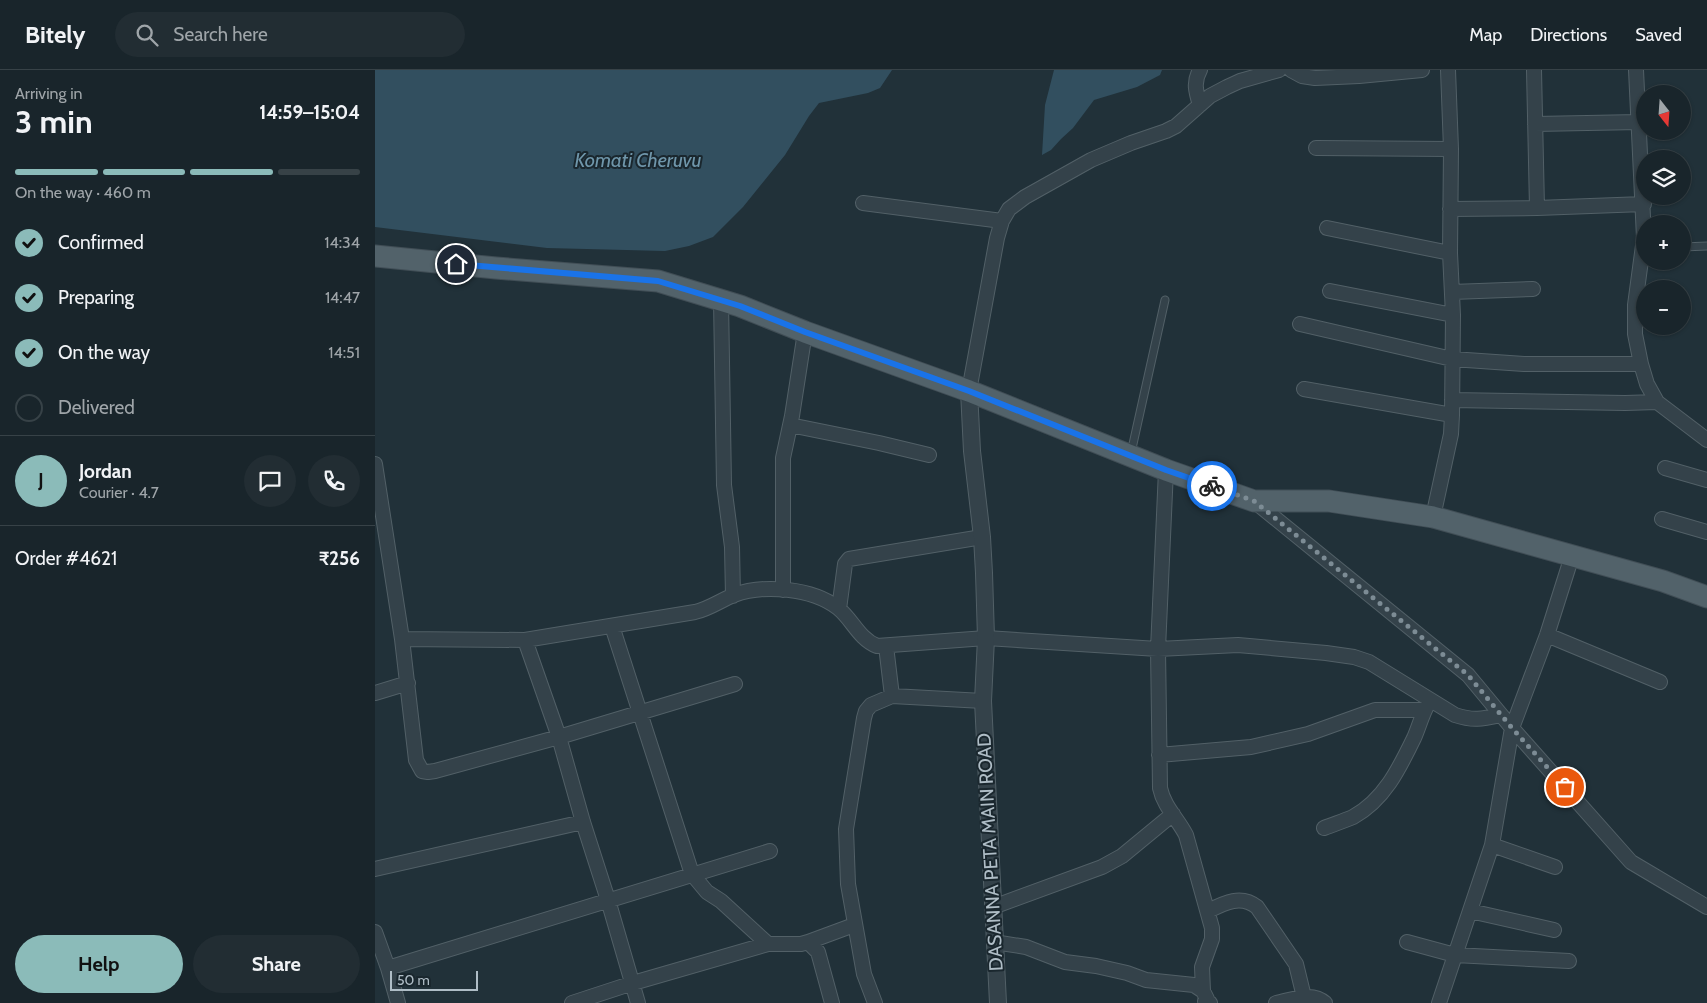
<!DOCTYPE html>
<meta charset="utf-8">
<style>
:root{--surface:#19252b;--page:#222d33;--text:#f1f3f6;--muted:#9fa5a9;--line:#374247;--accent:#8bbbb9}
body{margin:0;font-family:Cabin,sans-serif;background:var(--page);color:var(--text);height:100vh;display:flex;flex-direction:column;font-size:19px;white-space:nowrap}
*{box-sizing:border-box;margin:0}
p{font-size:16px;color:var(--muted)}
.icon{flex:none;width:28px;height:28px;fill:none;stroke:currentColor;stroke-width:2;stroke-linecap:round;stroke-linejoin:round}
.map{position:relative;flex:1;overflow:hidden}
.panel{display:flex;flex-direction:column;background:var(--surface);width:375px}
.panel>*{flex:none}
.needle{width:32px;rotate:163deg}
.tools{position:absolute;left:1261px;top:15px;display:grid;gap:10px}
.tools a{display:grid;place-items:center;width:55px;height:55px;border-radius:50%;background:var(--surface);box-shadow:0 1px 4px #0004,0 0 0 1px var(--line);font-size:25px}
.scale{position:absolute;left:15px;bottom:12px;width:88px;box-sizing:border-box;padding-left:5px;border:2px solid #afbdc6;border-top:0;font-size:14px;line-height:18px;white-space:nowrap;color:#afbdc6;-webkit-text-stroke:4px #1a272e;paint-order:stroke}
.pin{position:absolute;display:grid;place-items:center;width:42px;height:42px;color:#fff;margin:-21px;border:2px solid #fff;border-radius:50%;box-shadow:0 1px 5px #0007}
.courier{position:absolute;display:grid;place-items:center;width:50px;height:50px;margin:-25px;border:4px solid #1a73e8;border-radius:50%;background:#fff;color:#222;box-shadow:0 1px 6px #0007}
.summary em{font-style:normal;font-weight:800}
.summary div{display:flex;flex-direction:column-reverse}
.summary{display:flex;align-items:center;justify-content:space-between;height:85px;padding:0 15px}
h1{font-size:32px;font-weight:800;line-height:38px}
.bar{display:grid;grid-template-columns:repeat(4,1fr);gap:8px 5px;align-content:center;height:60px;padding:0 15px}
.bar i{height:6px;border-radius:4px;background:var(--line)}
.bar .on{background:var(--accent)}
.bar p{grid-column:span 4}
.line{display:flex;align-items:center;gap:12px;padding:0 15px;border-top:1px solid var(--line)}
.line div{flex:1}
.round{display:grid;place-items:center;flex:none;width:52px;height:52px;border-radius:26px;background:var(--page)}
ol{padding:0 15px;list-style:none}
li{display:flex;align-items:center;gap:15px;height:55px}
li p{margin-inline-start:auto}
li .icon{padding:5px;border-radius:50%;background:var(--accent);color:#111;stroke-width:4}
li:last-child{color:var(--muted)}
li i{width:28px;height:28px;border:2px solid var(--line);border-radius:50%}
.button{display:flex;gap:10px;margin-top:auto;padding:10px 15px}
.button a{flex:1;height:58px;border-radius:30px;background:var(--accent);color:#111;font-size:20px;font-weight:800;line-height:58px;text-align:center}
.button a+a{background:var(--page);color:var(--text)}
header{display:flex;align-items:center;gap:30px;box-sizing:border-box;height:70px;padding:0 25px;background:var(--surface);border-bottom:1px solid var(--line)}
header strong{font-size:24px}
nav{display:flex;gap:28px;margin-inline-start:auto;font-size:18px}
.search{width:350px;height:45px;background:var(--page);display:flex;align-items:center;gap:12px;box-sizing:border-box;padding:0 18px;border-radius:28px;color:var(--muted);font-size:19px}
main{display:flex;flex:1;min-height:0}
.map>svg:first-child{display:block}
</style>
<header>
<strong>Bitely</strong>
<div class="search"><svg class="icon" aria-label="search" viewBox="0 0 24 24"><circle cx="10" cy="10" r="6"/><path d="M15 15l6 6"/></svg>Search here</div>
<nav><a>Map</a><a>Directions</a><a>Saved</a></nav>
</header>
<main>
<section class="panel">
<div class="summary"><div><h1>3 min</h1><p>Arriving in</p></div><em>14:59–15:04</em></div>
<div class="bar"><i class="on"></i><i class="on"></i><i class="on"></i><i></i><p>On the way · 460 m</p></div>
<ol>
<li><svg class="icon" aria-label="check" viewBox="0 0 24 24"><path d="M5 12l5 5 9-10"/></svg>Confirmed<p>14:34</p></li>
<li><svg class="icon" aria-label="check" viewBox="0 0 24 24"><path d="M5 12l5 5 9-10"/></svg>Preparing<p>14:47</p></li>
<li><svg class="icon" aria-label="check" viewBox="0 0 24 24"><path d="M5 12l5 5 9-10"/></svg>On the way<p>14:51</p></li>
<li><i></i>Delivered</li>
</ol>
<div class="line" style="height:90px"><b class="round" style="background:var(--accent);color:#111">J</b><div><b>Jordan</b><p>Courier · 4.7</p></div><a class="round"><svg class="icon" aria-label="chat" viewBox="0 0 24 24"><path d="M4 5h16v11H9l-5 4z"/></svg></a><a class="round"><svg class="icon" aria-label="phone" viewBox="0 0 24 24"><path d="M5 4h4l2 5-3 2q2 4 5 5l2-3 5 2v4C11 20 4 13 5 4z"/></svg></a></div>
<div class="line" style="height:65px"><div>Order #4621</div><b>₹256</b></div>
<div class="button"><a>Help</a><a>Share</a></div>
</section>
<div class="map">
<svg width="1332" height="933" viewBox="0 0 1332 933">
<rect width="100%" height="100%" fill="#213139"/>
<path fill="#324f5f" d="M0,0H517L505,18L493,23L444,33L434,46L410,85L368,137L338,167L314,176L290,181L172,178L0,157Z
M679,0H787L785,5L762,17L719,30L698,58L686,69L676,80L667,85L670,35Z"/>
<g fill="none" stroke-linecap="round" stroke-linejoin="round">
<defs>
<path id="service" d="M1308,177L1332,176
M756,383L790,230"/>
<path id="minor" d="M916,0L927,6L940,8L984,6L1047,0
M1159,0L1162,138
M1261,0L1269,168L1260,235V264L1266,294L1272,314L1282,332L1332,370
M825,35C821,22 818,12 825,0
M1160,54L1264,52
M941,78L1076,79
M488,133L627,151
M1075,139L1162,138L1269,134
M952,158L1075,183
M955,221L1078,245
M1077,222L1158,219
M346,230L349,415L357,477L358,526
M925,254L1077,289L1149,294H1266
M929,319L1077,345
M594,321L622,168L627,151L634,139L650,127L716,90L756,73L791,61L801,56L835,26L852,17L865,11L904,0
M1077,330L1250,333L1282,332
M415,355L504,373L554,385
M0,394L27,569L41,690L47,701L53,702L60,701L184,667L360,614
M1290,398L1332,410
M791,400L783,579L785,718C789,737 803,749 811,765L837,858V869L827,897L828,921
M879,431L1093,605L1137,658L1256,792L1332,837
M1058,447L1076,364L1077,345L1078,245L1075,183L1076,79L1073,0
M1287,449L1332,462
M408,520V388L417,346L430,262
M464,539L470,494L474,489L607,467
M237,556L317,804L332,822L346,831L393,874
M1172,565L1285,612
M27,569L150,570L320,542C334,539 346,530 359,525C389,514 437,518 463,538C477,549 484,569 502,576L611,568L783,579L863,575L951,583L979,587L994,592L1080,645C1098,651 1107,649 1126,645
M150,570L184,667L208,752L233,830L263,933
M511,576L517,626
M0,623L33,613
M784,685L876,677L933,664L1000,640H1049
M949,758C959,754 969,751 978,747C1009,730 1024,699 1039,668C1044,657 1047,644 1054,632
M1117,775L1180,797
M0,799L208,752
M618,837L727,797L747,786L798,744
M833,841C849,833 866,824 882,837L921,894L929,927
M1095,841L1179,860
M0,862L13,898L23,933
M433,872L479,855
M619,872L651,877L690,892L721,896L752,903L771,910L819,915L828,921L832,929L830,931L835,933
M1032,872L1080,885L1194,891
M13,898L395,781
M197,933L258,913L393,874H426L433,872L443,882L457,933
M500,933L489,904L473,814L471,759L489,648L491,641L496,635L517,626L608,631
M901,933C917,930 937,921 950,933
M1064,933L1117,775L1137,658L1172,565L1197,486"/>
<path id="tertiary" d="M594,321L597,381L607,467L609,503L611,568L608,631L623,933"/>
<path id="primary" d="M0,186L121,198L283,211L365,236L430,262L594,321L791,400L879,431H954L1058,447L1288,511L1332,527"/>
</defs>
<use href="#service" stroke="#526067" stroke-width="9"/>
<use href="#minor" stroke="#526067" stroke-width="16"/>
<use href="#tertiary" stroke="#526067" stroke-width="18"/>
<use href="#primary" stroke="#414e56" stroke-width="23"/>
<use href="#service" stroke="#34424a" stroke-width="7"/>
<use href="#minor" stroke="#34424a" stroke-width="14"/>
<use href="#tertiary" stroke="#34424a" stroke-width="16"/>
<use href="#primary" stroke="#52626a" stroke-width="21"/>
</g>
<g fill="none" stroke-linecap="round" stroke-linejoin="round">
<path stroke="#7d8c95" stroke-width="5" stroke-dasharray="0 9" d="M837,416L879,431L1093,605L1137,658L1190,717"/>
<path stroke="#1a73e8" stroke-width="6" d="M81,194L283,211L365,236L430,262L594,321L791,400L837,416"/>
</g>
<g text-anchor="middle" dominant-baseline="central" stroke-width="4" stroke-linejoin="round" paint-order="stroke">
<g font-size="19" fill="#afbdc6" stroke="#1a272e">
<text transform="translate(615 782) rotate(-93)">DASANNA PETA MAIN ROAD</text>
</g>
<g font-size="20" font-style="italic" fill="#6f96aa" stroke="#1a272e">
<text x="263" y="90">Komati Cheruvu</text>
</g>
</g>
</svg>
<div class="tools">
<a><svg class="needle" viewBox="-14 -14 28 28"><path d="M0-13l5 13h-10z" fill="#e53935"/><path d="M0 13l5-13h-10z" fill="#9fa5a9"/></svg></a>
<a><svg class="icon" aria-label="layers" viewBox="0 0 24 24"><path d="M12 4l9 5-9 5-9-5zM3 14l9 5 9-5"/></svg></a>
<a>+</a>
<a>−</a>
</div>
<div class="scale">50 m</div>
<div class="pin" style="left:1190px;top:717px;background:#ea580c"><svg class="icon" aria-label="bag" viewBox="0 0 24 24"><path d="M5 8h14l-1 12H6zM9 8a3 3 0 0 1 6 0"/></svg></div>
<div class="pin" style="left:81px;top:194px;background:#1f2937"><svg class="icon" aria-label="home" viewBox="0 0 24 24"><path d="M3 11l9-7 9 7M6 9v11h12V9"/></svg></div>
<div class="courier" style="left:837px;top:416px"><svg class="icon" aria-label="bike" viewBox="0 0 24 24"><circle cx="6" cy="16" r="4"/><circle cx="18" cy="16" r="4"/><path d="M6 16l4-8h5l3 8M10 8l3 8H6M13 5h3"/></svg></div>
</div>
</main>
